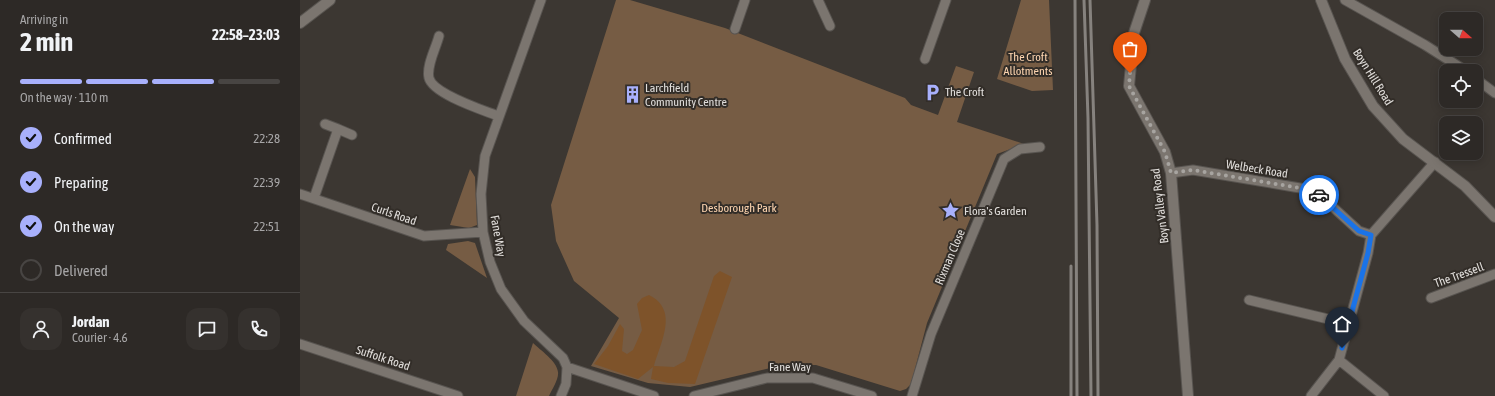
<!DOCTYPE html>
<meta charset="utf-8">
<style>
:root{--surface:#2d2926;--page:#35312e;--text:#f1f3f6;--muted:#a7a6a7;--line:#484543;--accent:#a8b0fc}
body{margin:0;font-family:"Asap Condensed",sans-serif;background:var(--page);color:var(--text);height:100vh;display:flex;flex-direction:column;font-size:15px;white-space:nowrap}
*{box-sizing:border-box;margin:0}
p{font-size:13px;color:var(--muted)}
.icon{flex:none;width:22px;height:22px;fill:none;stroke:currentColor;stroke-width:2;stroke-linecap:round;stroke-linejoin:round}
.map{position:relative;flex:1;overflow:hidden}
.sheet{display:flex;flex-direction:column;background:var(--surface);width:300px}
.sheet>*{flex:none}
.needle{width:26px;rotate:111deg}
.tools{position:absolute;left:1139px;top:12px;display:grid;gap:8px}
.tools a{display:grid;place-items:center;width:44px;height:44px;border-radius:8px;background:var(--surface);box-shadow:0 2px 10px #0003,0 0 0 1px var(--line);font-size:20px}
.pin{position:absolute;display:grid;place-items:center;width:34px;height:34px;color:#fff;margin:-41px -17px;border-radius:50% 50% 50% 0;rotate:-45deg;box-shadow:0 0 4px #0007}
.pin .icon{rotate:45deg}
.courier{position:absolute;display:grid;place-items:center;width:40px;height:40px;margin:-20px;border:3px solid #1a73e8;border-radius:50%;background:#fff;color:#222;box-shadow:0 1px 5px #0007}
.head em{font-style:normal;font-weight:700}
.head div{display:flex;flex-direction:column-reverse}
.head{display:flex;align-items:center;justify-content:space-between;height:68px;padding:0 20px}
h1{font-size:26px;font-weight:700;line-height:30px}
.bar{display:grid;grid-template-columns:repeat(4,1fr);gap:6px 4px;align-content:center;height:48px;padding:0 20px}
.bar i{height:5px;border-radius:3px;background:var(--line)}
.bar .current{background:var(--accent)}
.bar p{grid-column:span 4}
.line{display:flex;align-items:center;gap:10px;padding:0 20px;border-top:1px solid var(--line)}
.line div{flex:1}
.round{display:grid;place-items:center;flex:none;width:42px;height:42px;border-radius:12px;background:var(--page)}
ol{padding:0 20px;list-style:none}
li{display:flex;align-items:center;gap:12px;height:44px}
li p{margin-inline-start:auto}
li .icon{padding:4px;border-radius:50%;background:var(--accent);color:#111;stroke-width:4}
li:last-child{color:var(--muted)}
li i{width:22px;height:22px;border:2px solid var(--line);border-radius:50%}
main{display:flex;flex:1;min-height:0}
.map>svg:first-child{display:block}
</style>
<main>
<section class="sheet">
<div class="head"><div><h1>2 min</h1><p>Arriving in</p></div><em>22:58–23:03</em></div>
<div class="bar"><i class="current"></i><i class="current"></i><i class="current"></i><i></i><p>On the way · 110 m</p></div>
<ol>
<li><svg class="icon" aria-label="check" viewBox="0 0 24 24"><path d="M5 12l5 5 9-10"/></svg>Confirmed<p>22:28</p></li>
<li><svg class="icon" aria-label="check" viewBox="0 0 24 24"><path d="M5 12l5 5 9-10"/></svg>Preparing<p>22:39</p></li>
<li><svg class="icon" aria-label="check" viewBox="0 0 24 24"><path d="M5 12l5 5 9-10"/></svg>On the way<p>22:51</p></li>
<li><i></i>Delivered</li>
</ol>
<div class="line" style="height:72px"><a class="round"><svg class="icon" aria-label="person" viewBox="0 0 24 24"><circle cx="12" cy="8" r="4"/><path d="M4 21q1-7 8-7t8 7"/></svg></a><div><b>Jordan</b><p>Courier · 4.6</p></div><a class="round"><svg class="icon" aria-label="chat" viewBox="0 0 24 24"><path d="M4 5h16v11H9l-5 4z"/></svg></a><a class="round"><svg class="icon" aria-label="phone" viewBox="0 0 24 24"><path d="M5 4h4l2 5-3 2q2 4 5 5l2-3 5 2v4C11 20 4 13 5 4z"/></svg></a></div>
</section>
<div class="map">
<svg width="1195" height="396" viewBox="0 0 1195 396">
<rect width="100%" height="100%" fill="#3c3732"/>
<path fill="#765c44" d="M316,0H330L425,28L605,98L611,105L638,115L656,66L674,72L657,122L724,144L697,154L627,323L611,384L606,389L600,391L516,365H483L390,387L348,383L291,366L319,318L274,281L256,241L251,205Z
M721,0H749L753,90L732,91L697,79Z
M170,169L175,177L177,225L169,228L150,225Z
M168,241L175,243L187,278L146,250L148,244Z
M233,343C240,350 257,361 258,372C259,379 252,389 249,396H216Z"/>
<path fill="#7e532a" d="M420,271L432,277L395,384L368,383L351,379L353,367L338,379L294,364L308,346L320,324L324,329L322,351L327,354L333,350L342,330L337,304L342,298L349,295C379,310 361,341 354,366L374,367L385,361L414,276Z"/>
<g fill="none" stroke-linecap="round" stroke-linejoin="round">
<defs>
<path id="minor" d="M241,0L185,156L181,194L183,232L190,262L201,289L224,321L263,358L267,367L266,384L261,396
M518,0L530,26
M1045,0L1125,45L1166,71
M435,29L445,0
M139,36C136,48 126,66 129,78C133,94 183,110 198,116
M625,59L646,0
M1176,79L1195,93
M25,124L38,129
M871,173L893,170L1006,189L1023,198L1059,231L1071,235
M0,194L124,236L183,232
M14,198L38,129L52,135
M1131,298L1195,274
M949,300L1049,324
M0,344L158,396
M1039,360L1084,396
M267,367L354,396
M394,396L467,378H513L572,396
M612,396L631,334L704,159L720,149L740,147
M1011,396L1039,360L1068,253L1071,235L1135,162"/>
<path id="tertiary" d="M845,0L834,33L829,86L865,152L871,173L888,396
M1021,0L1045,59L1073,106L1103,139L1165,186L1195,217
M0,23L30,0"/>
</defs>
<use href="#minor" stroke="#585450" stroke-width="11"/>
<use href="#tertiary" stroke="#585450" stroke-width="12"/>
<use href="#minor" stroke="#7b756f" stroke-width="9"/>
<use href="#tertiary" stroke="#7b756f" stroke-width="10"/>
<path stroke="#86827e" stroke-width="3" d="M775,0L777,396
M784,0L788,118L791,396
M790,0L797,225L798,396
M771,266V396"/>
</g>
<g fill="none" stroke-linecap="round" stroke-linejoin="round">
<path stroke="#a7a4a0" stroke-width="4" stroke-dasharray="0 7.2" d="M830,73L829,86L865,152L871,173L893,170L1006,189L1019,195"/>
<path stroke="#1a73e8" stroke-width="5" d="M1019,195L1059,231L1071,235L1068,253L1042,348"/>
</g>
<defs>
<symbol id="parking-bare" viewBox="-9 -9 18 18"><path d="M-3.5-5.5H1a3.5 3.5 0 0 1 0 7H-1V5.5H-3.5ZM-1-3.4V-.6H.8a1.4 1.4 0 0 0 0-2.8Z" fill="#a8b0fc" stroke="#322d28" stroke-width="2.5" paint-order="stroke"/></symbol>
<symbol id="building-bare" viewBox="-9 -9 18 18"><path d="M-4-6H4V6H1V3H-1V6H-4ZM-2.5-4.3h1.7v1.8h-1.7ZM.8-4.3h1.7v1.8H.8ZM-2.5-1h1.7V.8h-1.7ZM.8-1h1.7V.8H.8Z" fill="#a8b0fc" stroke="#322d28" stroke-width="2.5" paint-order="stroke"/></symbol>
<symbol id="sight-bare" viewBox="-9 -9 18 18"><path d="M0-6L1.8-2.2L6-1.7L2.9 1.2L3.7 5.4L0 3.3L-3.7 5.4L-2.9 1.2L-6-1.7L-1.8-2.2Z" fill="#a8b0fc" stroke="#322d28" stroke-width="2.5" paint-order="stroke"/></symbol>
</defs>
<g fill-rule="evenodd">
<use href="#parking-bare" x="620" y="80" width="25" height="25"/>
<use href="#building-bare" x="320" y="82" width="25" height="25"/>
<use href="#sight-bare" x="638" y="198" width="25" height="25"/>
</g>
<g text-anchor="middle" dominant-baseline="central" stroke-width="4" stroke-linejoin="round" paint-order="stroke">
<g font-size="12" fill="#fed5b0" stroke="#322d28">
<text x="728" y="57">The Croft<tspan x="728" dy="14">Allotments</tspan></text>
<text x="439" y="208">Desborough Park</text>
</g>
<g font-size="12" fill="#e1dedb" stroke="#322d28">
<text transform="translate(1073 77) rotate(58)">Boyn Hill Road</text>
<text transform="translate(957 169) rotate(9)">Welbeck Road</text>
<text transform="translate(860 206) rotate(-97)">Boyn Valley Road</text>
<text transform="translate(94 214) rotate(19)">Curls Road</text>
<text transform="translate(198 236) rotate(80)">Fane Way</text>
<text transform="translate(650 257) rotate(-67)">Rixman Close</text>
<text transform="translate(1159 275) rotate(-20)">The Tressell</text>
<text transform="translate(83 358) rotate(18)">Suffolk Road</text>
<text x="490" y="367">Fane Way</text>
</g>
<g font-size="12" fill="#e1dedb" stroke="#322d28" text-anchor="start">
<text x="345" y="88">Larchfield<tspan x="345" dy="14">Community Centre</tspan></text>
<text x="645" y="92">The Croft</text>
<text x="664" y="211">Flora's Garden</text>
</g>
</g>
</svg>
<div class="tools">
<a><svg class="needle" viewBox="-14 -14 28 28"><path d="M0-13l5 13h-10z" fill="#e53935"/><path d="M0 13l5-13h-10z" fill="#a7a6a7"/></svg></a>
<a><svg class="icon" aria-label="locate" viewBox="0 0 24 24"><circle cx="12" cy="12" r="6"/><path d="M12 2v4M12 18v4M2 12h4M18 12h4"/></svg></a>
<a><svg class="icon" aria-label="layers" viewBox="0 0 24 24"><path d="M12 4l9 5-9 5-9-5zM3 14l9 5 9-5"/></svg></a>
</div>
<div class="pin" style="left:830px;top:73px;background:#ea580c"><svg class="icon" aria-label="bag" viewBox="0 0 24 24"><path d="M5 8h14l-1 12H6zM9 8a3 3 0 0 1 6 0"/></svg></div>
<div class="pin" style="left:1042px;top:348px;background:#1f2937"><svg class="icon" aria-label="home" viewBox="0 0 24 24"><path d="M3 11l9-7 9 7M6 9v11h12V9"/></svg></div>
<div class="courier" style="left:1019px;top:195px"><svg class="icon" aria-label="car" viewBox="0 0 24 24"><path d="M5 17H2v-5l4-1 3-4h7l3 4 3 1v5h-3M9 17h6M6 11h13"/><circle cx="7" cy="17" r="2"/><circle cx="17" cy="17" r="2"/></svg></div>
</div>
</main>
